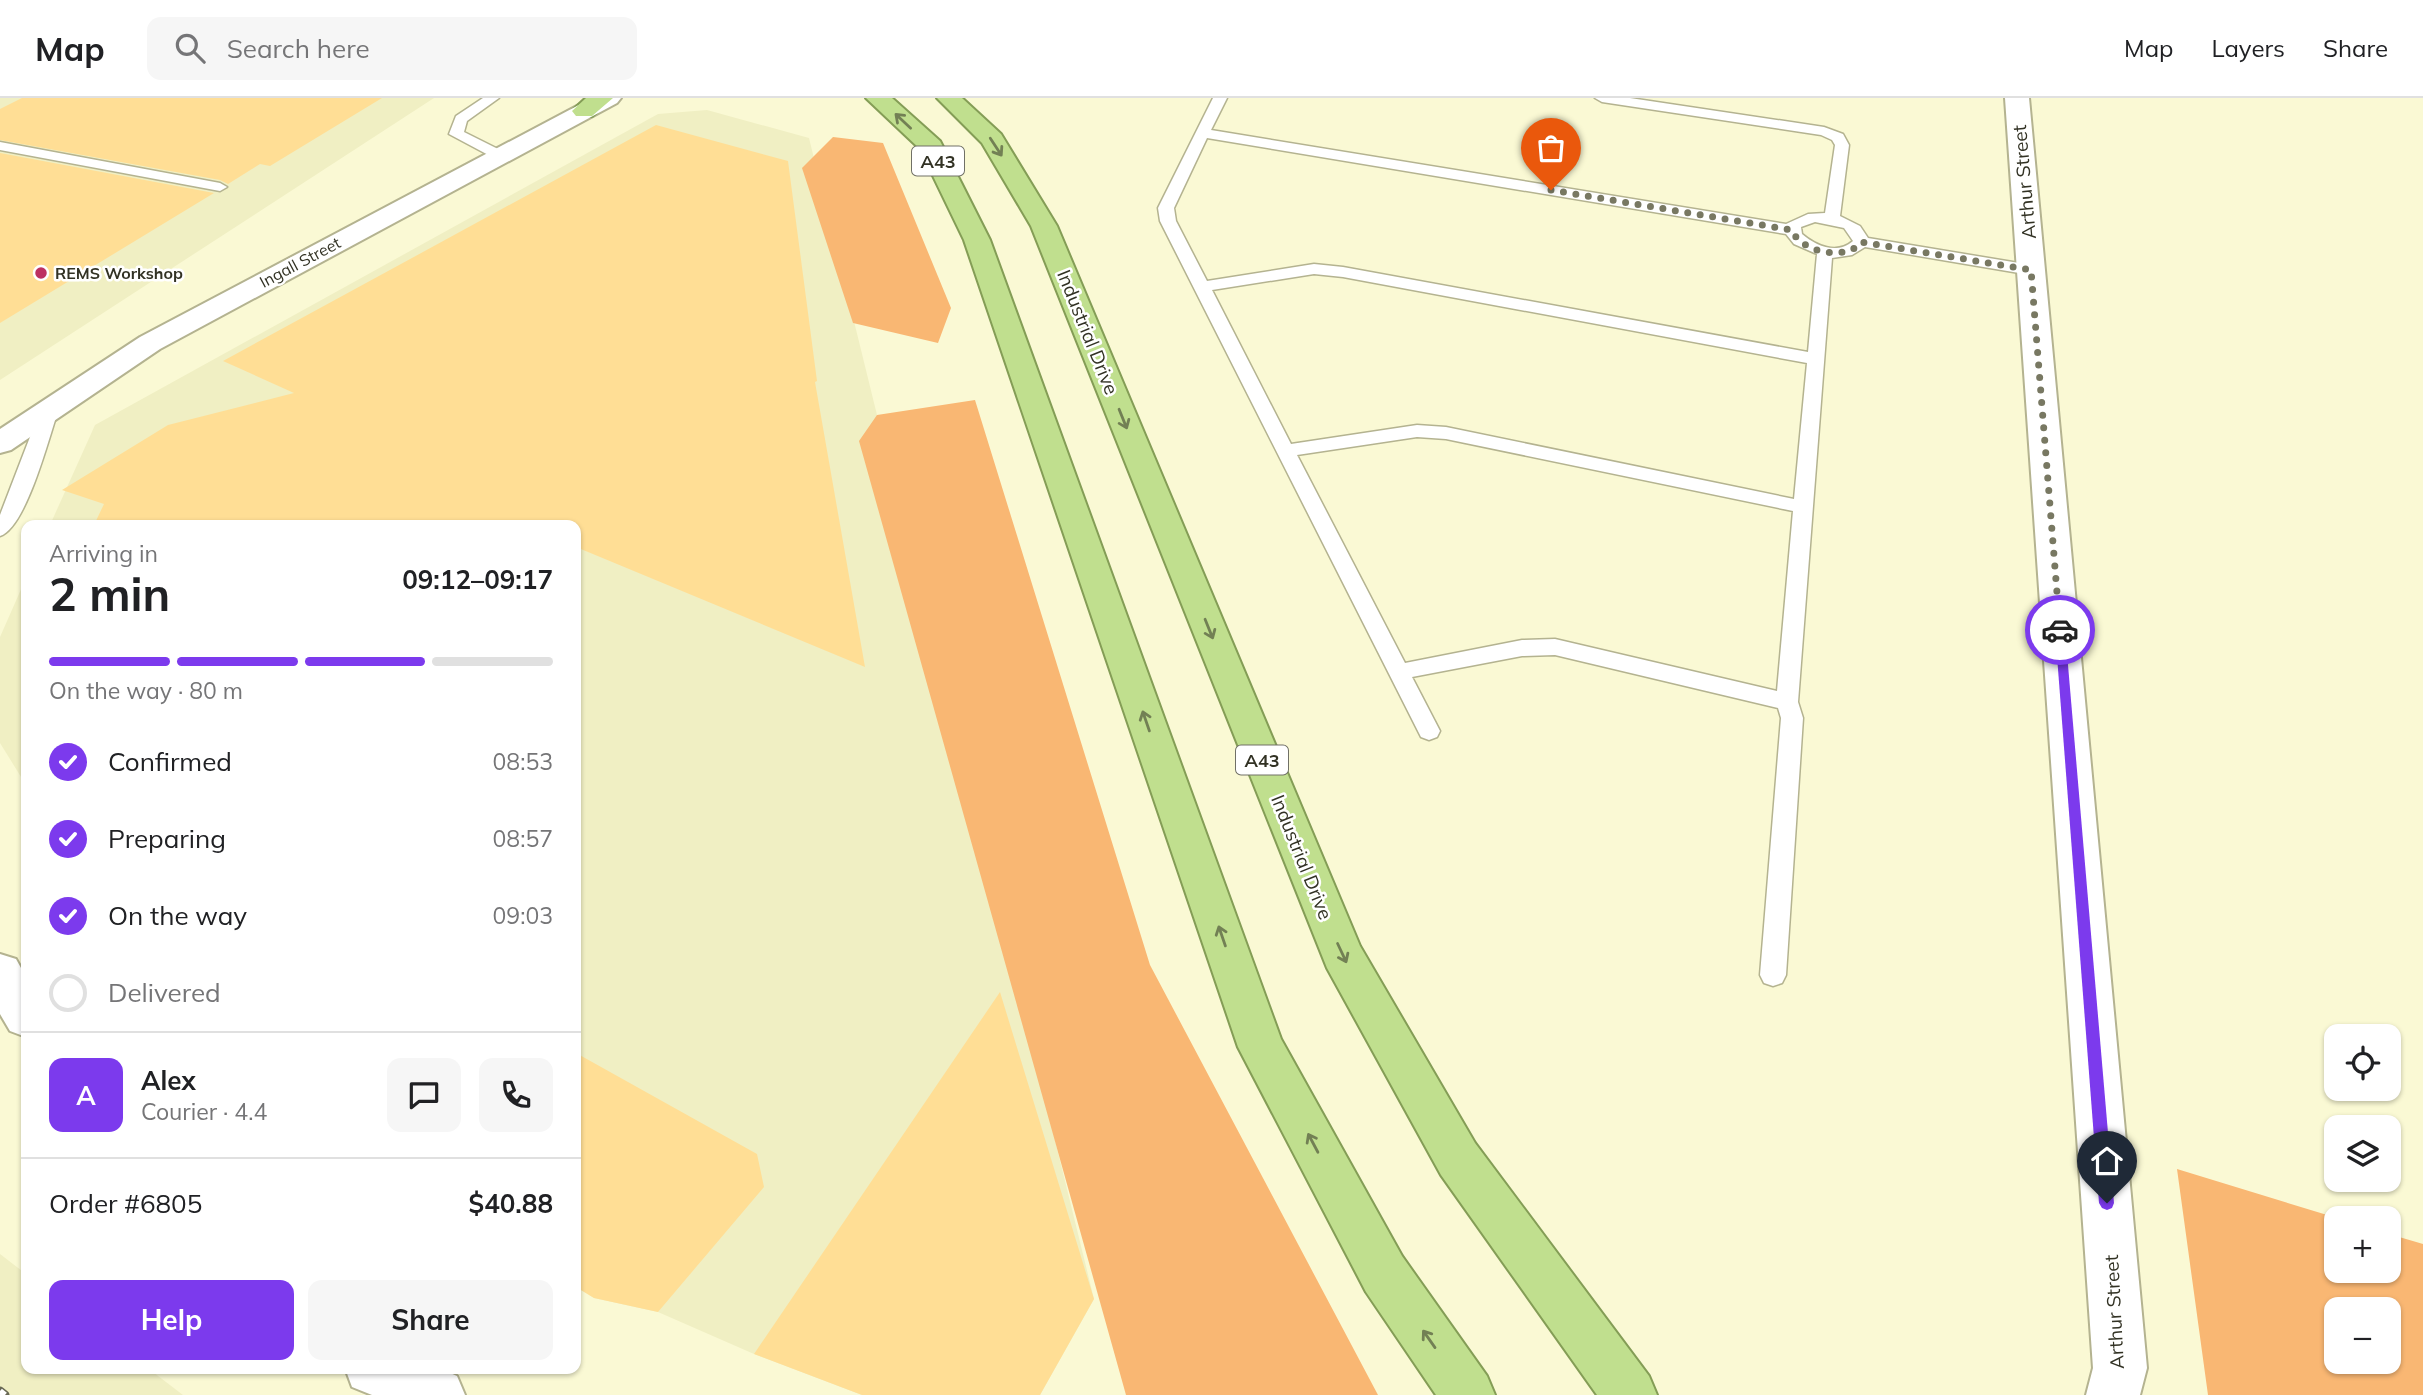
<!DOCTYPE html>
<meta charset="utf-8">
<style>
:root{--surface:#fff;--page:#f6f6f6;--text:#202124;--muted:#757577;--line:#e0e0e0;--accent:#7c3aed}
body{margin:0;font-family:Mulish,sans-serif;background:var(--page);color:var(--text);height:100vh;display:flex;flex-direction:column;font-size:26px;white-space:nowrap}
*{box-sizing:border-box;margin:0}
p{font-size:23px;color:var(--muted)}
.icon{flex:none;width:38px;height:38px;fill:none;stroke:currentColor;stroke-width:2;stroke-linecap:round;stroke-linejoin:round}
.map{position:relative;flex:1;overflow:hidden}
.details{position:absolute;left:21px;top:422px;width:560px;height:854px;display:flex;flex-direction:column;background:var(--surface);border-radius:14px;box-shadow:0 2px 5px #0004}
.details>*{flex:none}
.controls{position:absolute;left:2324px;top:926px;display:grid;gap:14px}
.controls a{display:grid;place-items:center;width:77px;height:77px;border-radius:14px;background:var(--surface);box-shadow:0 2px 5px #0004;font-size:35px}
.pin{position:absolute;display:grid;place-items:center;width:60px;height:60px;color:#fff;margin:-72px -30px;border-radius:50% 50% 50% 0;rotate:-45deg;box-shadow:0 0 7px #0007}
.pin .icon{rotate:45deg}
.courier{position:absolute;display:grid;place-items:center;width:70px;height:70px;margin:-35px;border:5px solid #7c3aed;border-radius:50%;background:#fff;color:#222;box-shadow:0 2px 9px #0007}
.summary em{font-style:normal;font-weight:700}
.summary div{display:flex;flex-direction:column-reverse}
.summary{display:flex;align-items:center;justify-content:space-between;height:119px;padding:0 28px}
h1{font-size:46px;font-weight:700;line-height:52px}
.bar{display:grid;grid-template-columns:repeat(4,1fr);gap:10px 7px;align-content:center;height:84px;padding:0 28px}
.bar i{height:9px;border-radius:5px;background:var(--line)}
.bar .selected{background:var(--accent)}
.bar p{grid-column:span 4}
.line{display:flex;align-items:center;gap:18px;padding:0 28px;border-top:2px solid var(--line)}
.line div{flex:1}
.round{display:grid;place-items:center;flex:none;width:74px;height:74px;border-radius:14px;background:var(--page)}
ol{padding:0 28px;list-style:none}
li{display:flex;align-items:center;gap:21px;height:77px}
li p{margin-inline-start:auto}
li .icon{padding:7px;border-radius:50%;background:var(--accent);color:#fff;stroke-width:4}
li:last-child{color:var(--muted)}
li i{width:38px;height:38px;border:4px solid var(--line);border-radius:50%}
.button{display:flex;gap:14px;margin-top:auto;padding:14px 28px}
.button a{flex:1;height:80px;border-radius:14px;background:var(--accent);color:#fff;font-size:28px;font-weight:700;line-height:80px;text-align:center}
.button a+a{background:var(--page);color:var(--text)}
header{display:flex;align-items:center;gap:42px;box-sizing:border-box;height:98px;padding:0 35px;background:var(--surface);border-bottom:2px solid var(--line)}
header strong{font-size:33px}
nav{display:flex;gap:38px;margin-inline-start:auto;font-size:24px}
.search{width:490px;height:63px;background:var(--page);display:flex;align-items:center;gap:18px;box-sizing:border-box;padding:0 24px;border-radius:14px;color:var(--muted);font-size:26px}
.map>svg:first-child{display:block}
</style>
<header>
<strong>Map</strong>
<div class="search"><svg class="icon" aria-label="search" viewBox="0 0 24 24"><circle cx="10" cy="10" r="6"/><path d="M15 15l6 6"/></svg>Search here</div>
<nav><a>Map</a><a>Layers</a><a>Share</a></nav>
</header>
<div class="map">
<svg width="2423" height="1297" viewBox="0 0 2423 1297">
<rect width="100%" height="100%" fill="#faf9d4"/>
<path fill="#f0efc3" d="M0,0H434L0,282Z
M707,12L809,40L1094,1201L1040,1297H862L754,1256L658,1214L594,1200L576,1189V427H50L95,327L658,16Z
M26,480V687L0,645V539Z
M0,1156L26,1176V1270L149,1271L183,1297H0Z"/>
<path fill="#f9b773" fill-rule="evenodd" d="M833,39L883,45L951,210L938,245L853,225L802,70Z
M975,302L1150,867L1378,1297H1126L859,343L877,317Z
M2177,1071L2337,1120L2336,1172H2389V1136L2423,1146V1297H2208ZM2336,1211H2389V1264H2336Z"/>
<path fill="#ffde95" d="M22,0H382L270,68L260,66L228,86L220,82L0,42V11Z
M656,27L788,63L817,283L815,284L865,569L576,449V427H94L104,406L62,392L168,327L294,295L223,263Z
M0,55L214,95L0,225Z
M1000,894L1094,1201L1040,1297H862L754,1256Z
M576,955L757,1056L764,1089L658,1214L594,1200L576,1189Z"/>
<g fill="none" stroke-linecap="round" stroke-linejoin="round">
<defs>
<path id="service" d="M483,0H499L467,23L464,34L504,54L506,57L504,60H494L449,36L456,18Z
M1213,0H1227L1211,32L1786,126L1808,116L1825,115L1835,47L1832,42L1821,37L1602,4L1595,0H1630L1824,29L1843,36L1849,47L1840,118L1860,128L1868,140L2031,167L2039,172L2031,177L1865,149L1852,157L1832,160L1798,604L1803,620L1786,877L1782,885L1773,888L1764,885L1760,877L1781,620L1778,610L1555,557L1522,558L1412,579L1440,633L1437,639L1429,642L1421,639L1160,123L1158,110ZM1207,40L1786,136L1794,146L1817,156L1808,254L1343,169L1314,166L1207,183L1176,123L1174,110ZM1815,124L1844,130L1853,143C1837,157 1816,148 1802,136L1801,129ZM1314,176L1343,179L1807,265L1794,401L1446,329L1417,327L1291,346L1212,192ZM1417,339L1446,341L1793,413L1777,593L1555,541L1522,542L1405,565L1297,357Z
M0,44L220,85L227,89L220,93L0,52Z
M49,308L58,313C49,339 26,430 0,438V417L40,313Z"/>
<path id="minor" d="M592,0H621L617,5L160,251L11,352L0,355V331L140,239Z
M2005,0H2029L2147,1270L2140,1297H2086L2093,1270Z
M0,856L16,861L26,879V939L10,933L0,916Z
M345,1270H439L457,1278L465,1297H372L352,1289Z"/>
<path id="trunk" d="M586,0H613L592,18H576L572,13Z
M866,0H892L940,43L990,142L1281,941L1402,1158L1487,1278L1495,1297H1436L1366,1194L1238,949L964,142L920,51Z
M937,0H962L1001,36L1057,128L1360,848L1475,1045L1649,1278L1657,1297H1597L1441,1077L1327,870L1031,128L982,45Z"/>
</defs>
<use href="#service" stroke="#b4b390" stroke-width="3"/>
<use href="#minor" stroke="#b4b390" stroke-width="4"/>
<use href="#trunk" stroke="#849d56" stroke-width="4"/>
<use href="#service" fill="#fff" fill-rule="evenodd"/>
<use href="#minor" fill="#fff" fill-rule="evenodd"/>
<use href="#trunk" fill="#c0df8e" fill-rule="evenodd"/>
<defs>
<path id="rail" d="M0,1293L5,1297"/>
</defs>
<use href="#rail" stroke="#696955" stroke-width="9"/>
<use href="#rail" stroke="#fff" stroke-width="6" stroke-dasharray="19" stroke-linecap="butt"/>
</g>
<defs><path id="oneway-shaft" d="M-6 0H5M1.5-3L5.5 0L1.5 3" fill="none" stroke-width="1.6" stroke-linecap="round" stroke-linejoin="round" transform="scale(1.75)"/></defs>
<g stroke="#728054">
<use href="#oneway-shaft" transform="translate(903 23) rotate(-137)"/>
<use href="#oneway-shaft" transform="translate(996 49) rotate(57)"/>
<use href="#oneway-shaft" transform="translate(1123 321) rotate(68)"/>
<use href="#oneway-shaft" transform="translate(1209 531) rotate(68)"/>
<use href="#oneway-shaft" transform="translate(1146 623) rotate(-109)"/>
<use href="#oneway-shaft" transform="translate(1222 838) rotate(-109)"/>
<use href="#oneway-shaft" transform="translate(1342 855) rotate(65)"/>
<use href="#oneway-shaft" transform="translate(1313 1045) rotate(-118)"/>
<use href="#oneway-shaft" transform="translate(1429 1241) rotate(-125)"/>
</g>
<path fill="#7c3aed" d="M2060,528L2065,532L2114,1105L2112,1110L2107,1112L2102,1110L2099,1105L2055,532Z"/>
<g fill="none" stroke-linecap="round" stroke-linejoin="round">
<path stroke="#787862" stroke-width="7" stroke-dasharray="0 12.6" d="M1551,92L1792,132C1800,154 1847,164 1861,144L2031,172L2060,532"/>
</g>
<circle fill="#bd3061" stroke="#fff" stroke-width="2.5" cx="41" cy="175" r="7"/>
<g text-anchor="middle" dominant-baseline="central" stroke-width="5" stroke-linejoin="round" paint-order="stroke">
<g font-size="16" fill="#323224" stroke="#fff">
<text transform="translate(300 164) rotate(-28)">Ingall Street</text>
</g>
<g font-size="16" font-weight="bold" fill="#323224" stroke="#fff" text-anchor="start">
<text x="55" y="175">REMS Workshop</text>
</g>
<g fill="#fff" stroke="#707066" stroke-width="2">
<rect x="912" y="48.5" width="52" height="29" rx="5"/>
<rect x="1236" y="647.5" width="52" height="29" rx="5"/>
</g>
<g font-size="18" font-weight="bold" fill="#323224">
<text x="938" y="63">A43</text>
<text x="1262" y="662">A43</text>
</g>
<g font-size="19" fill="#323224" stroke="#fff">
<text transform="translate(2024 84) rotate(-95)">Arthur Street</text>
<text transform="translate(1088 234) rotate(68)">Industrial Drive</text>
<text transform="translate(1302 759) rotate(68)">Industrial Drive</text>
<text transform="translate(2114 1214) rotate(-93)">Arthur Street</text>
</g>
</g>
</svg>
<div class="controls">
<a><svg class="icon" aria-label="locate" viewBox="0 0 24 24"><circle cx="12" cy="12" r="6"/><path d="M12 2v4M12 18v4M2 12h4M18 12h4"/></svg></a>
<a><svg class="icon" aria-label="layers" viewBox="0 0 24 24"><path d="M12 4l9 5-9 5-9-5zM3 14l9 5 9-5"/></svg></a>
<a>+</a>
<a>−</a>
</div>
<div class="pin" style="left:1551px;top:92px;background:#ea580c"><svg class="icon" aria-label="bag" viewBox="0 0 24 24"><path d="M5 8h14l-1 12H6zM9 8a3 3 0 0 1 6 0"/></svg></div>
<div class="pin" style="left:2107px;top:1105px;background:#1f2937"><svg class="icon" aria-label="home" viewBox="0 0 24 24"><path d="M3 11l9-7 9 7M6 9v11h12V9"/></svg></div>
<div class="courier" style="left:2060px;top:532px"><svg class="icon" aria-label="car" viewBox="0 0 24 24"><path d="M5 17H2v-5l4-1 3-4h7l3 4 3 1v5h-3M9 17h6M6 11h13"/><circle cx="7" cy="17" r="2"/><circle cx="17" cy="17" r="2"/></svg></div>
<section class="details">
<div class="summary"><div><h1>2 min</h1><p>Arriving in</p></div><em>09:12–09:17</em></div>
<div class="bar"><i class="selected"></i><i class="selected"></i><i class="selected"></i><i></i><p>On the way · 80 m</p></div>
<ol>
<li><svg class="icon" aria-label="check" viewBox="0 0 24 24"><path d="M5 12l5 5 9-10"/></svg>Confirmed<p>08:53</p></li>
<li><svg class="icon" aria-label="check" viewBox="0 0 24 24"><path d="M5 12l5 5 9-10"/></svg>Preparing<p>08:57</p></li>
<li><svg class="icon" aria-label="check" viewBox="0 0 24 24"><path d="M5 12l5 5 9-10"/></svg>On the way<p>09:03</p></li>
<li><i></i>Delivered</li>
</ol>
<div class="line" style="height:126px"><b class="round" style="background:var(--accent);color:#fff">A</b><div><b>Alex</b><p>Courier · 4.4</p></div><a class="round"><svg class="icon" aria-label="chat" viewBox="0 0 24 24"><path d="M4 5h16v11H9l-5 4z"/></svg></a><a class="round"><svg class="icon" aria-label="phone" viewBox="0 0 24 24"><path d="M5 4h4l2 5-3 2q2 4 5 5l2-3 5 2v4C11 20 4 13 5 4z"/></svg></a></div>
<div class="line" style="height:91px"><div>Order #6805</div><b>$40.88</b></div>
<div class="button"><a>Help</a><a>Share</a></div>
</section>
</div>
